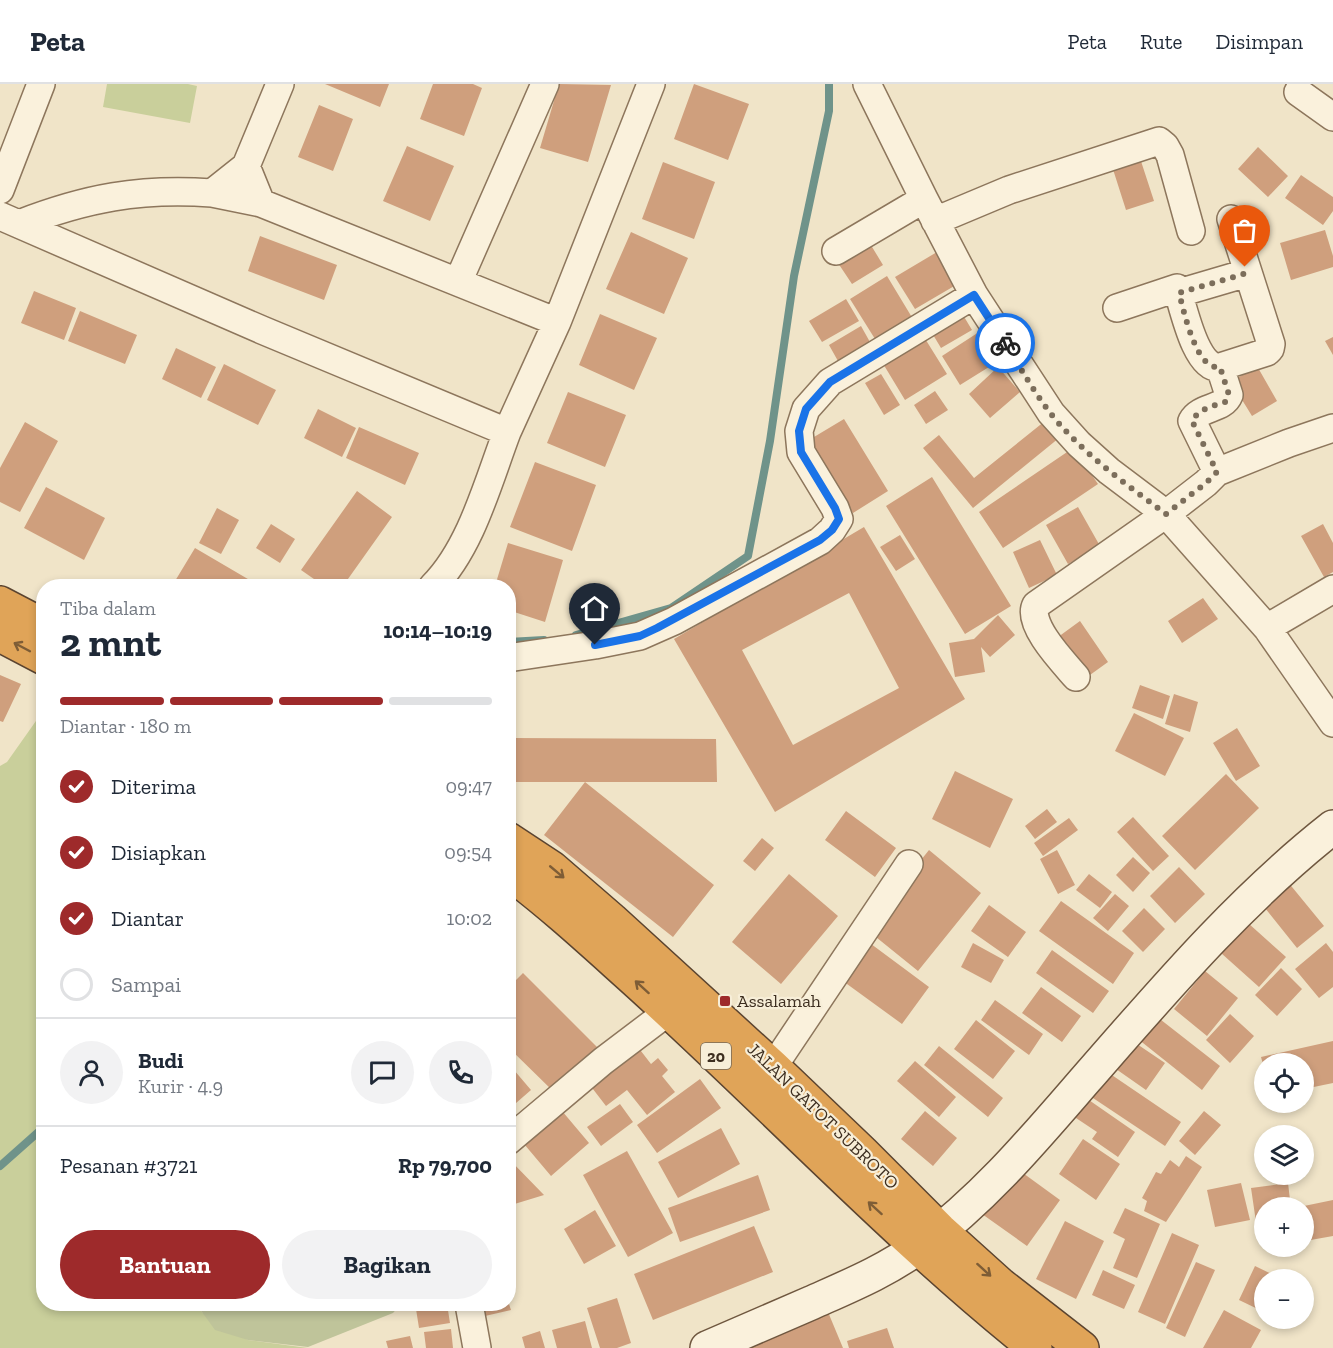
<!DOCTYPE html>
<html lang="id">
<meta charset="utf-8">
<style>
:root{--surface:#fff;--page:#f2f2f3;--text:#1f2937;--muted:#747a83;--line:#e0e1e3;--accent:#9e2a2b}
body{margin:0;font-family:"Zilla Slab",serif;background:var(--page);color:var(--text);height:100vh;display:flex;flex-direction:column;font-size:22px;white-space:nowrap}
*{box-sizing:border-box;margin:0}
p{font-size:20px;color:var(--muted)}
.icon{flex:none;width:33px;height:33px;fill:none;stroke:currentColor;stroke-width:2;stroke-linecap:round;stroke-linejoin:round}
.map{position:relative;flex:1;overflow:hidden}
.panel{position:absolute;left:36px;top:495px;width:480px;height:732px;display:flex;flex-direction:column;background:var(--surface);border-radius:24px;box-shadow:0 3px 9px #0003}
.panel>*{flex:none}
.tools{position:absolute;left:1254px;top:969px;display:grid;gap:12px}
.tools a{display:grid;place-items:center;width:60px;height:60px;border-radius:50%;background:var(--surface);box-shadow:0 3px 9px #0003;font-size:30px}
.pin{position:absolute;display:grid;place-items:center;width:51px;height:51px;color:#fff;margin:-62px -26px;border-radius:50% 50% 50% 0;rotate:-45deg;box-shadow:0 0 6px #0007}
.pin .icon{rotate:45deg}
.courier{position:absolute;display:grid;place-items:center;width:60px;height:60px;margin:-30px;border:4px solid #1a73e8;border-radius:50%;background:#fff;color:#222;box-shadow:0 2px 8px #0007}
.overview em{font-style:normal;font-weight:700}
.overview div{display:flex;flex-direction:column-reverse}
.overview{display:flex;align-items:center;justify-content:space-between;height:102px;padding:0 24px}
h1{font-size:39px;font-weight:700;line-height:45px}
.bar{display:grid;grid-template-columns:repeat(4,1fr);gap:9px 6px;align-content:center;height:72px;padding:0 24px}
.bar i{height:8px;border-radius:4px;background:var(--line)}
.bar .current{background:var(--accent)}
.bar p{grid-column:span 4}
.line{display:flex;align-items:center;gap:15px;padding:0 24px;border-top:2px solid var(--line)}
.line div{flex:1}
.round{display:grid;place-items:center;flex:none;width:63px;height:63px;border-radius:32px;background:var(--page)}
ol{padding:0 24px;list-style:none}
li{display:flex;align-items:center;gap:18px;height:66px}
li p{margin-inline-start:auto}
li .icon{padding:6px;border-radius:50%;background:var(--accent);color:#fff;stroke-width:4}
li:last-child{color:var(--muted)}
li i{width:33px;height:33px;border:3px solid var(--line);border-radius:50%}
.action{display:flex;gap:12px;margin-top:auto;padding:12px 24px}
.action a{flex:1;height:69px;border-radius:36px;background:var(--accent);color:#fff;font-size:24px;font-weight:700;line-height:69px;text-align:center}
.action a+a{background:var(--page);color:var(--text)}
header{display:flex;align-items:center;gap:36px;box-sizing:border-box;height:84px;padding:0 30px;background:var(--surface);border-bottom:2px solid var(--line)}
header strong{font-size:28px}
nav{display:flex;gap:33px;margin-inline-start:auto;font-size:21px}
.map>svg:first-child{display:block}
</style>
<header>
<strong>Peta</strong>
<nav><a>Peta</a><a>Rute</a><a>Disimpan</a></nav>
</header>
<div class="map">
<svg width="1333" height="1264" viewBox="0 0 1333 1264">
<rect width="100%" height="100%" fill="#f0e4c8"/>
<path fill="#c9cf9b" d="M107,0H188L197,2L190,39L103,23Z
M43,627L44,1220H199L202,1228L248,1256L308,1264H0V682L7,678Z"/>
<path fill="#bfc49a" d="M199,1220H401L393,1229L308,1263L248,1256L215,1246L202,1228Z"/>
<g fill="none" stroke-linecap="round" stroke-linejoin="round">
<path stroke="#6f938a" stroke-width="8" d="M576,551L671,524L748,472L770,357L794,192L829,27V0
M508,558L544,556
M0,1082L44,1043"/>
</g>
<path fill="#cf9f7d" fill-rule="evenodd" d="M325,0H389L380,23Z
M433,0H473L482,4L464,52L420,35Z
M559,0L611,1L588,78L540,64Z
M694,0L749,20L728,76L674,55Z
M319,21L353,35L333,87L298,73Z
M407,62L454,82L430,137L383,117Z
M1258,63L1288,92L1268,113L1238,85Z
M1138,68L1154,117L1126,126L1110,76Z
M663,78L715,98L694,155L642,135Z
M1301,91L1333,113V127L1323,141L1285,114Z
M1325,146L1333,172V183L1291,196L1280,159Z
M631,148L688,174L664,230L606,205Z
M260,152L337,181L324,216L248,187Z
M866,153L883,181L852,200L834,173Z
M937,168L956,201L915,225L895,193Z
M887,192L916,240L880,263L850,215Z
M34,207L76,224L64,256L21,239Z
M846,215L859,237L822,258L809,237Z
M960,226L972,246L941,264L929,244Z
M80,227L137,251L125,280L68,257Z
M600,230L657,254L634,306L579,281Z
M861,242L875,267L843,286L829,261Z
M979,248L997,278L960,301L942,272Z
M924,253L947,290L905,316L882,278Z
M1333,253V271L1325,257Z
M176,264L216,283L201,314L162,295Z
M224,280L276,306L258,341L207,316Z
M1257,282L1277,317L1252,332L1231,298Z
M998,283L1020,308L990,334L969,310Z
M881,290L900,321L884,331L865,299Z
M935,307L948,326L926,340L914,321Z
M568,308L626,331L605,383L547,359Z
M318,325L356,344L342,373L304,354Z
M844,335L888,407L853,429L809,356Z
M1045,337L1059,354L973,424L923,364L939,351L974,394Z
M25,338L58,357L20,428L0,418V384Z
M359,343L419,369L405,401L346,374Z
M1073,364L1098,400L1003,464L979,428Z
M535,378L596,401L572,467L510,443Z
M932,393L1011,522L965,550L886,422Z
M46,403L105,434L84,476L24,444Z
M357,407L392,433L343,502H324L301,486Z
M1078,423L1100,462L1068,480L1046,441Z
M217,424L239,436L221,470L199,459Z
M271,440L295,455L280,479L256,464Z
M1323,440L1333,459V488L1324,493L1301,452Z
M864,443L965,615L775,728L674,555ZM849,509L899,604L793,661L742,566Z
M900,451L915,475L896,487L880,463Z
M1040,456L1057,491L1029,504L1013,468Z
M508,459L563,476L545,538L508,526V502H495Z
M195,464L253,498L250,502H172Z
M1203,514L1218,535L1182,559L1168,537Z
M998,531L1015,551L990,573L981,563L985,588L955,593L949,559L974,555Z
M1080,537L1108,578L1083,596L1054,556Z
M0,591L21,600L3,638L0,637Z
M1140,601L1170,612L1163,635L1132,624Z
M1174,610L1198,618L1190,648L1165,640Z
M1134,629L1184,654L1165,692L1115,667Z
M1237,644L1260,682L1236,697L1213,659Z
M513,654L716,655L717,698H513Z
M955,687L1013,715L990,764L932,735Z
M1226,690L1259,724L1195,786L1162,752Z
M585,698L714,801L673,853L544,751Z
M1047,725L1057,738L1035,755L1025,742Z
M846,727L896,764L875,793L825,756Z
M1133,733L1169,772L1153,787L1117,748Z
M1069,734L1078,746L1043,772L1034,759Z
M762,754L774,764L755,787L743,777Z
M929,766L981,809L918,887L866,845Z
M1057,766L1075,801L1058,810L1040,775Z
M1133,773L1150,789L1133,808L1116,791Z
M1179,783L1205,810L1175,839L1150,812Z
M789,790L838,832L781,900L732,858Z
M1089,790L1112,808L1100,824L1076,806Z
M1283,792L1324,842L1297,864L1257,814Z
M1115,810L1129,822L1108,847L1093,834Z
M1061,817L1134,869L1113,900L1039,847Z
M989,821L1026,848L1008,873L971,847Z
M1144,824L1165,845L1143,868L1122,847Z
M1248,839L1286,873L1259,903L1221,869Z
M863,854L929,903L902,940L836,892Z
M973,859L1004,876L991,899L961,883Z
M1326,859L1333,868V903L1319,914L1295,885Z
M1052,866L1109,907L1093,929L1036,889Z
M1281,884L1302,905L1277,932L1255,911Z
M1205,887L1238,914L1207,952L1174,925Z
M523,889L600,966L556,1010L508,963V904Z
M1041,903L1081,932L1062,958L1022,929Z
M995,916L1043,950L1029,971L981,936Z
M1230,930L1254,952L1230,979L1206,956Z
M1156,932L1220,982L1202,1006L1138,955Z
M976,936L1015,967L993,995L954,965Z
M1333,957V999L1304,1005V980H1264V984L1261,973Z
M634,958L651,980L658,974L668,986L662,992L675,1008L647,1031L627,1006L606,1022L586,996Z
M1134,958L1165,979L1146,1006L1116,985Z
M939,962L1003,1014L988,1033L924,981Z
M915,977L956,1013L939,1033L897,997Z
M508,979L531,1006L508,1026Z
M1100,983L1181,1038L1165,1062L1084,1008Z
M700,995L721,1024L657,1069L637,1041Z
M1086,1014L1135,1048L1118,1073L1092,1055L1097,1048L1073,1032Z
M620,1020L633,1038L601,1062L587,1043Z
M557,1021L589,1059L551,1092L519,1054Z
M925,1027L957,1054L933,1082L901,1055Z
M1204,1027L1221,1041L1195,1071L1179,1057Z
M721,1044L740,1080L678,1114L658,1078Z
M1083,1055L1120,1080L1096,1116L1059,1090Z
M627,1067L673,1149L628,1173L583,1091Z
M1186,1072L1202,1083L1166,1138L1144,1127L1147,1117L1142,1114L1156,1088L1161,1090L1170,1076L1179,1083Z
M508,1074L544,1111L508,1122Z
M1016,1084L1060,1116L1027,1162L982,1130Z
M758,1091L770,1126L680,1158L668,1124Z
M1241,1099L1250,1136L1215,1143L1207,1106Z
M1288,1099L1291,1124H1264V1137L1256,1138L1251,1104Z
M1333,1116V1152L1305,1157L1304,1122Z
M1125,1124L1160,1140L1137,1194L1113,1184L1125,1155L1113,1149Z
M595,1126L616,1162L584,1180L564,1145Z
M1065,1137L1104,1157L1076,1215L1036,1195Z
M754,1142L773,1188L653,1236L634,1190Z
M1172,1149L1199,1161L1165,1240L1138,1228Z
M1196,1178L1215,1186L1185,1253L1166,1244Z
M1255,1182L1284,1196H1264V1228L1239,1216Z
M1103,1186L1135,1201L1124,1225L1092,1211Z
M617,1214L631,1259L617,1264H600L587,1224Z
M447,1220L450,1239L419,1244L416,1225Z
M482,1220H509L511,1226L485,1232Z
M1224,1226L1261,1246L1251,1264H1203Z
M828,1228L843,1264H743Z
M585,1237L592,1264H557L552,1246Z
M887,1244L894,1264H849L847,1257Z
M451,1245L453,1264H426L424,1248Z
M540,1247L545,1264H525L522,1253Z
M410,1252L413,1264H388L386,1257Z"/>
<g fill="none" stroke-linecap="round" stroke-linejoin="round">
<defs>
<path id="street" d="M867,0L924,115L974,211L1051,329L1079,360L1109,387L1166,430L1267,544L1333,639
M1298,8L1333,33
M0,106L41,0
M212,109L261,119L246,82
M261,119L557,238L651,0
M0,132L262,246L507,348C488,398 471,464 433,502
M935,137L1009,106L1159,57L1165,62L1170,71L1191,147
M19,140C86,114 139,104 212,109L246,82L280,0
M836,167L924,115
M458,198L545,0
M1179,209L1247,189
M1117,224L1177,204C1183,222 1196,287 1220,283
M507,348L557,238
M1217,388L1192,337C1200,322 1223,326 1229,311L1220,283L1267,268L1270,265L1271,260L1231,135
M1267,544L1333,505
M508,574L595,561L640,552L674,537L820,457L832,446L839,435L835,424L801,368L799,347L806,325L830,298L974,211
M1076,593C1064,579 1026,540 1036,521L1166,430L1206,399L1217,388L1289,359L1333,344
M773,983L909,780
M508,1057L603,977L669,927
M469,1220L477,1264"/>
<path id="secondary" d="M707,1264C742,1249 777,1234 811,1219C849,1202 886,1187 920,1162C984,1115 1034,1055 1086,995C1163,907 1240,816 1333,743"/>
<path id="highway" d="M0,519L44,542
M0,551L44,574
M508,755L552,784L612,836L773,983L862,1068L940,1146L1001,1201L1082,1264
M508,788C551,820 590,856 629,891C766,1014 891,1149 1035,1264"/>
</defs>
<use href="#street" stroke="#8d765c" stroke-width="30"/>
<use href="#secondary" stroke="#6f573f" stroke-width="36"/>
<use href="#highway" stroke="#5b4430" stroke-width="36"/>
<use href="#street" stroke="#faf1dc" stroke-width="27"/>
<use href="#secondary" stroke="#faf1dc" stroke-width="33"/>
<use href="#highway" stroke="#e0a458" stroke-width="33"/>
</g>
<defs><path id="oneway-shaft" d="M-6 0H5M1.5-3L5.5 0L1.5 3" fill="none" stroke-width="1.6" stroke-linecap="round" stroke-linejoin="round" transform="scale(1.5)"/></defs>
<g stroke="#7e5d36">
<use href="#oneway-shaft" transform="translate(22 563) rotate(-152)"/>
<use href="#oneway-shaft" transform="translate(557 788) rotate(40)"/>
<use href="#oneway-shaft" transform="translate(642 903) rotate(-138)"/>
<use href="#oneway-shaft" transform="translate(875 1124) rotate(-138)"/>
<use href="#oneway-shaft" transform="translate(984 1186) rotate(42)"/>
</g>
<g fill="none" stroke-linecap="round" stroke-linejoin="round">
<path stroke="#7c6e5b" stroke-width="6" stroke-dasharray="0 10.8" d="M1005,259C1020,283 1034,308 1051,330C1083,370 1126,400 1166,430L1206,399L1217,388L1192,337C1199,325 1212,322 1225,318L1229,311L1220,283C1196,287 1184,227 1179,209L1247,189L1245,183"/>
<path stroke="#1a73e8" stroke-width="8" d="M595,561L640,552L657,544L820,456L832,446L839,435L835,424L801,368L799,347L806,325L830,298L974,211L1005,259"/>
</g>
<rect fill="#9e2a2b" stroke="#f7eed8" stroke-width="2" x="719" y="911" width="12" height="12" rx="3"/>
<g text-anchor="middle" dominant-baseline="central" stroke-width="4.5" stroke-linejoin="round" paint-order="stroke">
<rect fill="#f7eed8" stroke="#756857" stroke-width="1.5" x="701" y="959" width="30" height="26" rx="4.5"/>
<g font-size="16" font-weight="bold" fill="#3d2e20">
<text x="716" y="972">20</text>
</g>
<g font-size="18" fill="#3d2e20" stroke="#f7eed8" text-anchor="start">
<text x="737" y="917">Assalamah</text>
</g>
<g font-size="18" fill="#3d2e20" stroke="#f7eed8">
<text transform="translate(823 1032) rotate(44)">JALAN GATOT SUBROTO</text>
</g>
</g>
</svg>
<div class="tools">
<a><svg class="icon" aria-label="locate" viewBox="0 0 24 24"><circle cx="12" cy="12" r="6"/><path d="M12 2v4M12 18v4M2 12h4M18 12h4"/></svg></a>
<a><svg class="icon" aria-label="layers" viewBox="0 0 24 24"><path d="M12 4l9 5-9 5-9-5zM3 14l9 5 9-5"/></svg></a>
<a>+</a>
<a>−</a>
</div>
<div class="pin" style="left:1245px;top:183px;background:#ea580c"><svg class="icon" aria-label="bag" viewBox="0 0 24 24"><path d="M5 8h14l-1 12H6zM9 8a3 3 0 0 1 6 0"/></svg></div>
<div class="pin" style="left:595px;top:561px;background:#1f2937"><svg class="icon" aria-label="home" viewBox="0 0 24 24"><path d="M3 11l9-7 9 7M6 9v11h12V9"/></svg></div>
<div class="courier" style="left:1005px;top:259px"><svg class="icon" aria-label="bike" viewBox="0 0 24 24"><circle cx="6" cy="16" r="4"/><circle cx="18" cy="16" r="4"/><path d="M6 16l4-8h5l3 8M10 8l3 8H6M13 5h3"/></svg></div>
<section class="panel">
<div class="overview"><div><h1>2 mnt</h1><p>Tiba dalam</p></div><em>10:14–10:19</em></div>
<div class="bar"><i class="current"></i><i class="current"></i><i class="current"></i><i></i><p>Diantar · 180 m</p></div>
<ol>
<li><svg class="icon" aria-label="check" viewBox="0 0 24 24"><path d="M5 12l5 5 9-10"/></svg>Diterima<p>09:47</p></li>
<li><svg class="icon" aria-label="check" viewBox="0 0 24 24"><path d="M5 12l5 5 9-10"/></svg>Disiapkan<p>09:54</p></li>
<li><svg class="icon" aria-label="check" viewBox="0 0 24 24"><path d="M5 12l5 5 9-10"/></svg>Diantar<p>10:02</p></li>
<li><i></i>Sampai</li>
</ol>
<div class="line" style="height:108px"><a class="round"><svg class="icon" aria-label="person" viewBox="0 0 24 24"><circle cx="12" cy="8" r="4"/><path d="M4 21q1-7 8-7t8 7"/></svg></a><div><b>Budi</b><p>Kurir · 4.9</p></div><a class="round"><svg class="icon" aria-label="chat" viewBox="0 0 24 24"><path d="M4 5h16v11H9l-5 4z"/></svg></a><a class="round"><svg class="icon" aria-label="phone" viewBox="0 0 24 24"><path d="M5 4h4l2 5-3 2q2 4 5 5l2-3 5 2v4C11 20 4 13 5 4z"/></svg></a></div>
<div class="line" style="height:78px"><div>Pesanan #3721</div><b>Rp 79,700</b></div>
<div class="action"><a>Bantuan</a><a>Bagikan</a></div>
</section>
</div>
